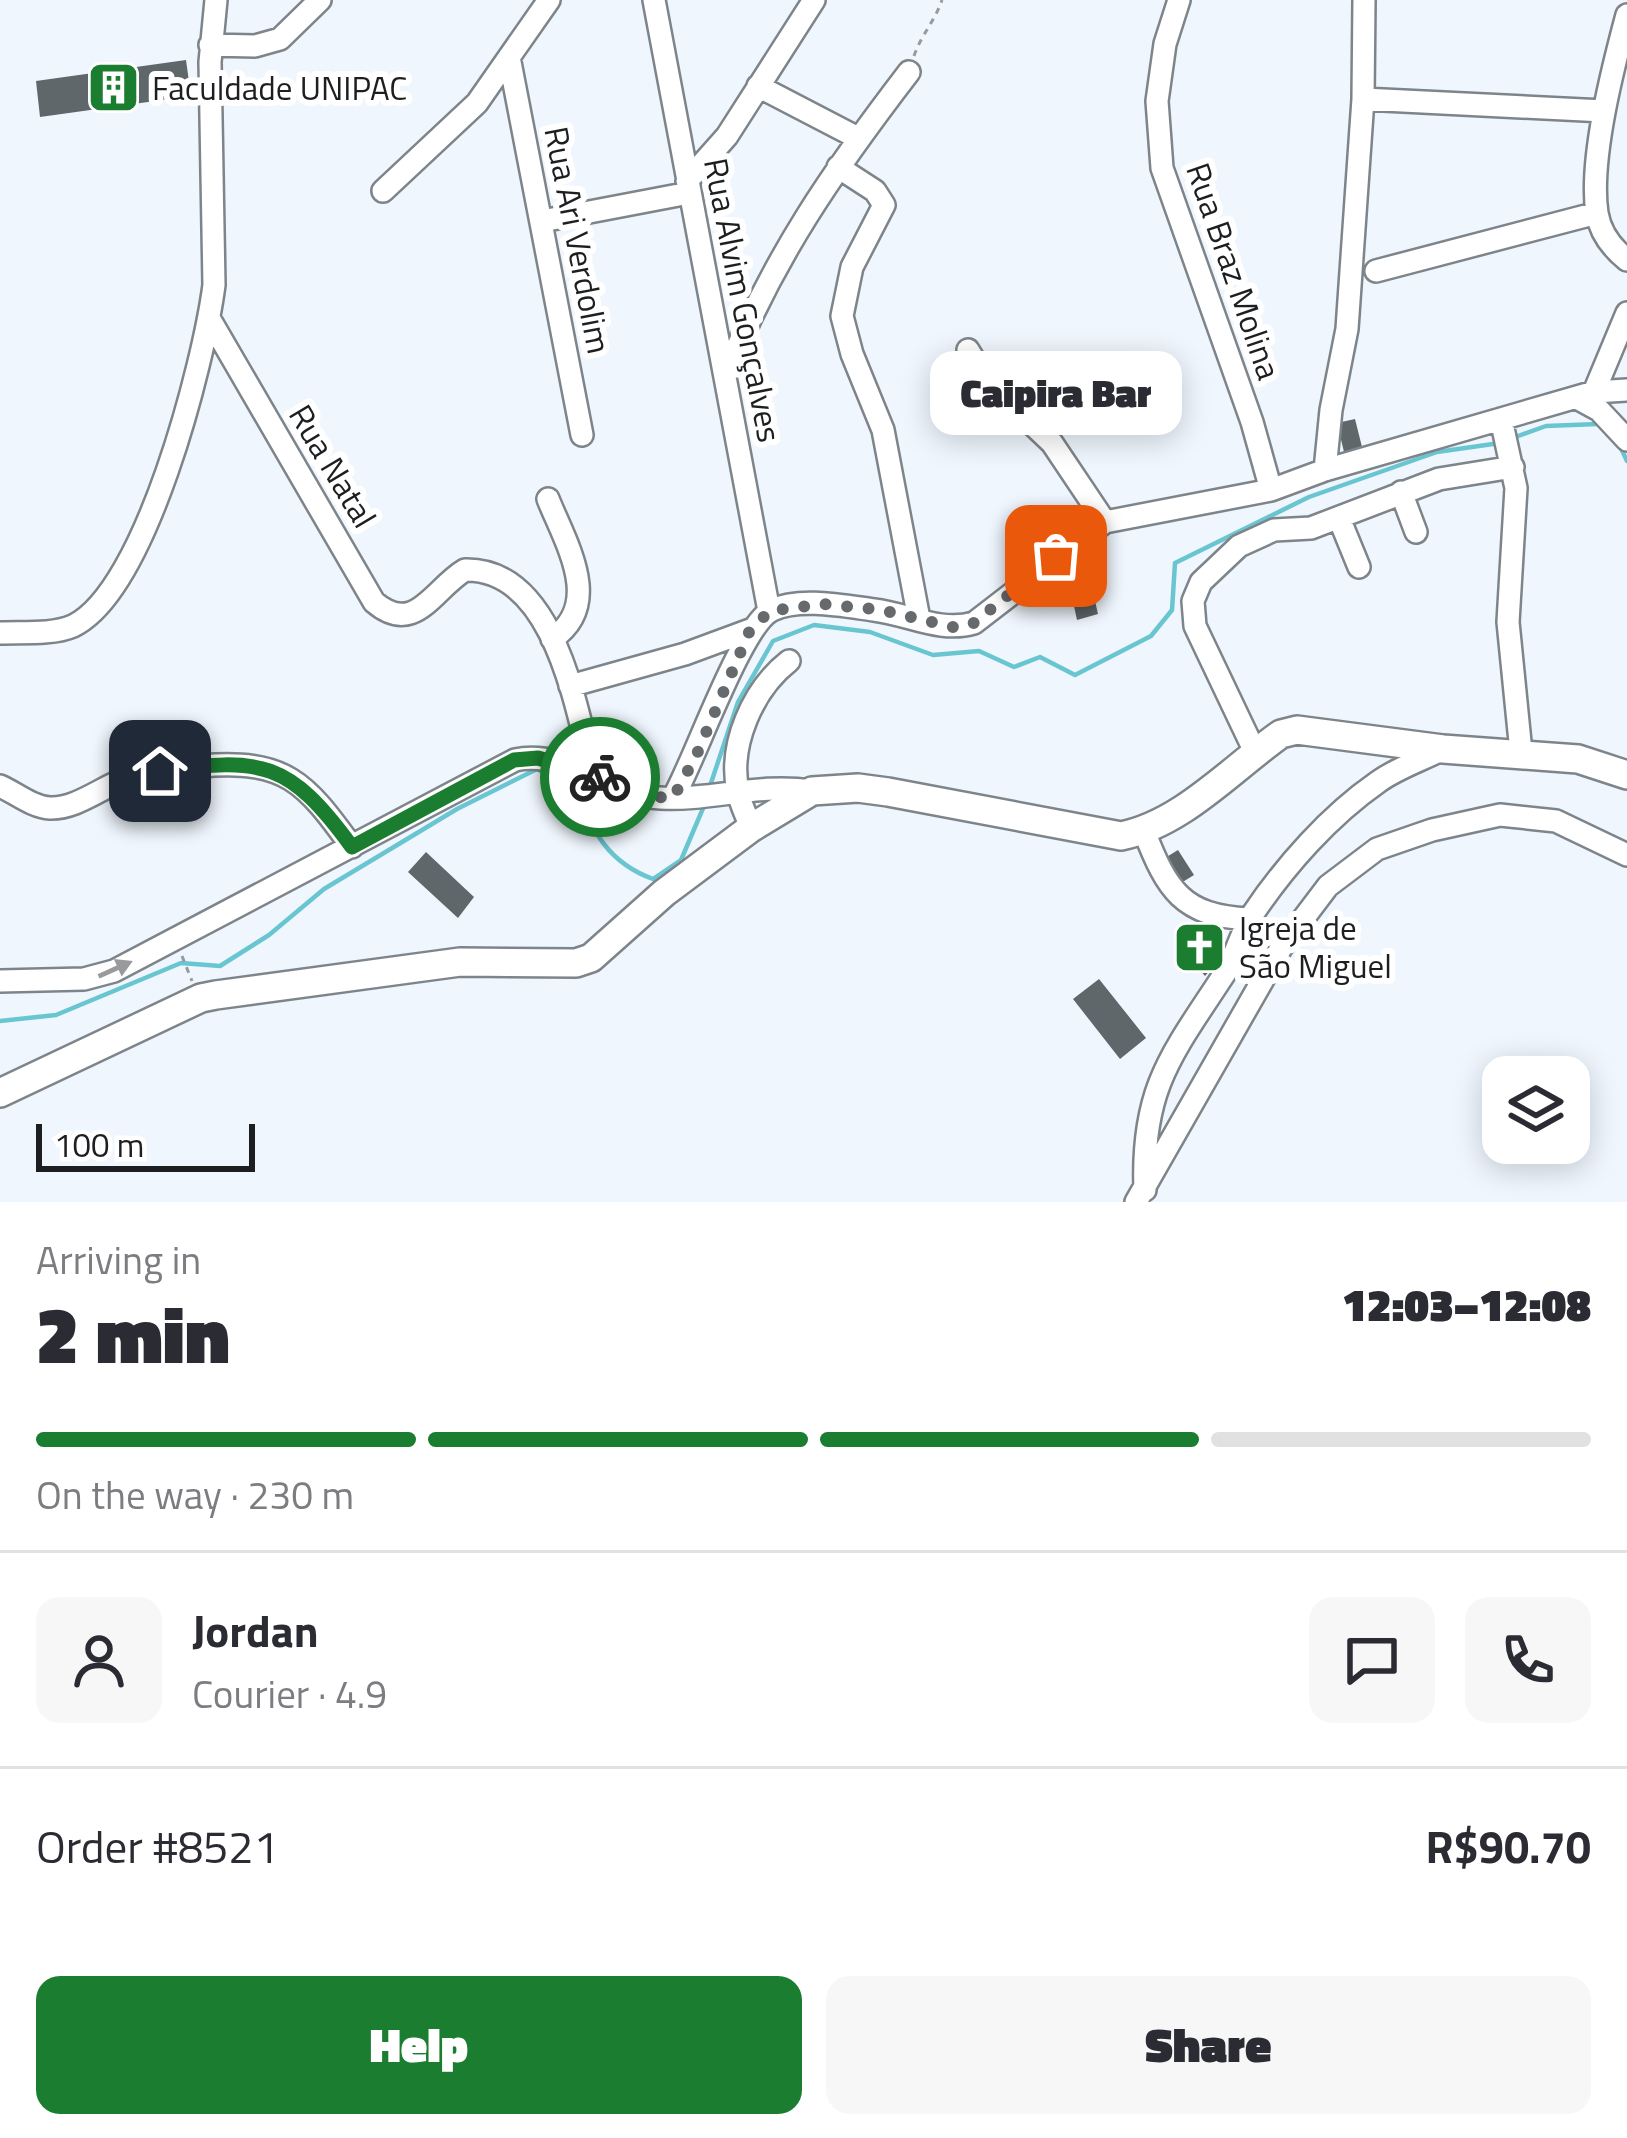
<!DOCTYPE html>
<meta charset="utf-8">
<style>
:root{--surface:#fff;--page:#f7f7f7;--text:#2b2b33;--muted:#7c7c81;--line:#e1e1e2;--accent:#1b7d2f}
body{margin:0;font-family:"Titillium Web",sans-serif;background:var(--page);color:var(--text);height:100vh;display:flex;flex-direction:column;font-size:45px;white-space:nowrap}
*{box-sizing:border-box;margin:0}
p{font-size:39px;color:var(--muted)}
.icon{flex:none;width:66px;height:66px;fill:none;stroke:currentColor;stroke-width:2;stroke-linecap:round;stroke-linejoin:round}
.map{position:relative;height:1202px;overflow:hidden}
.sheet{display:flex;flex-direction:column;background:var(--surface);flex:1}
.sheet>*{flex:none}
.controls{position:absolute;left:1482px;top:1056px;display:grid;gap:24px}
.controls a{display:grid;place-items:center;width:108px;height:108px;border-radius:24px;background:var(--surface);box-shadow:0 6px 30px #0003;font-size:60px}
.scale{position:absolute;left:36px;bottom:30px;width:219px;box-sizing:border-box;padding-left:12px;border:6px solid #1c1e20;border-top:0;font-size:33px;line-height:42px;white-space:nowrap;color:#1c1e20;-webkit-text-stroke:9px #fff;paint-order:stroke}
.pin{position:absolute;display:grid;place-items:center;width:102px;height:102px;color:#fff;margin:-51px;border-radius:24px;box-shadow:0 6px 18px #0006}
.courier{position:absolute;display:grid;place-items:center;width:120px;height:120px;margin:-60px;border:9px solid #1b7d2f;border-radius:50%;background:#fff;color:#222;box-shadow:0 3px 15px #0007}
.bubble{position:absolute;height:84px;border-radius:24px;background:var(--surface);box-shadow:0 6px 30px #0003;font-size:39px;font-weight:800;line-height:84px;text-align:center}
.headline em{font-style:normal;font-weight:800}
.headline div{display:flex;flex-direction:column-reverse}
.headline{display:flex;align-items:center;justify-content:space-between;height:204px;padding:0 36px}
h1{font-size:78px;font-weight:800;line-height:90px}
.bar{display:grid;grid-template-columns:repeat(4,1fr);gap:18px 12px;align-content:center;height:144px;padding:0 36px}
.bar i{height:15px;border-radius:9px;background:var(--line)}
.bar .active{background:var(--accent)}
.bar p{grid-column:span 4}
.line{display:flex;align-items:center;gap:30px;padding:0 36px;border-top:3px solid var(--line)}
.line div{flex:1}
.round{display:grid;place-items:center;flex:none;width:126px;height:126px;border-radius:24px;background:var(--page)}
.primary-button{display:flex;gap:24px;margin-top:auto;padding:24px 36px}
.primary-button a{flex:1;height:138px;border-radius:24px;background:var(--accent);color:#fff;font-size:48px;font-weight:800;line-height:138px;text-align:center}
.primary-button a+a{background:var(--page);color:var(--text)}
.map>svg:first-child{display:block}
</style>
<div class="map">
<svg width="1627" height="1202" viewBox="0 0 1627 1202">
<rect width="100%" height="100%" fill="#eff6fd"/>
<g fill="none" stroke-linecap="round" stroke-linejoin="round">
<path stroke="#69c6d1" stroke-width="4.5" d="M1510,439L1546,426L1598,424
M1619,444L1627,461
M709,789L738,702L773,641L814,625L870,632L933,655L979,651L1014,667L1040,657L1075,675L1151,636L1172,610L1175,563L1309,497L1437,452L1500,443
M0,1021L56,1015L181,963L220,966L269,935L324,889L457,809L537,769L577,790C592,832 609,863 653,879L681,860L704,806"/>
</g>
<path fill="#5f676a" d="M186,60L191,96L40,117L36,81Z
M1355,419L1362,447L1344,452L1337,423Z
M1084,553L1098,614L1077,620L1065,564Z
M1178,850L1194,875L1181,883L1165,858Z
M426,852L474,897L458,918L408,872Z
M1198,921L1226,952L1205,976L1175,941Z
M1099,979L1146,1038L1120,1059L1073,999Z"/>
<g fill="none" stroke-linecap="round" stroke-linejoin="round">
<defs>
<path id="minor" d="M654,0L769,611
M1179,0L1165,44L1157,101L1162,168L1252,422L1271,490
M1627,15C1613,67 1589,160 1597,213C1600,232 1612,248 1627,260
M210,45L255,46L280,39L320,0
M509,57L582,435
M758,86L858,138
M1363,99L1604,111
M838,167L875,191L884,205L852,267L842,316L852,354L883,430L919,619
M687,181L727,136L814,0
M383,191L477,103L549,0
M542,221L689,193
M1376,271L1597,213
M209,318L374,602C415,637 433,589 465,570C554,568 576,707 593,774
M968,350L987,381L1052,443L1105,522
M725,377C772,259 833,171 909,72
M1594,392L1627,313
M1577,398L1599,410L1627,440
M1501,419L1516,488L1508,622L1521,752
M1325,470L1331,410L1347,329L1363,99L1364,0
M1401,492L1416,532
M548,499C566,544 604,604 552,639
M1339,518L1359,567
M0,633C22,632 52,635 73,626C146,591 204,362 214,285L210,62L216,0
M570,686L685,654L750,630
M1255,752L1195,626L1193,601L1201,582L1239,546L1274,530L1311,528L1439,479L1513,467
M0,786C16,793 32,807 50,808C77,809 103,786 128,778C150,770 177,769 201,766C286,759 305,782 352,847
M673,798C695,760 741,625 772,610C800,597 844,606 874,610C908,614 940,633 974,623L1105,522L1271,490L1325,470L1594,392L1627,390
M751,828C747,816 740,804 738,791C728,745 753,689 789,661
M1144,831C1167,890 1182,916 1249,919
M0,981L84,979L114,971L515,760C568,749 611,796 660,798C711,801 756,783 812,791
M1145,1190C1141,1088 1172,1054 1225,973C1236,955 1241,933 1252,915C1285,866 1329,816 1378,782C1397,768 1422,760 1443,749
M1136,1202L1281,948L1328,886L1377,849L1432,830L1500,815L1556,821L1627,855"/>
<path id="major" d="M0,1093L201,998L216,995L460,962L576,963L591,958L664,893L751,828L812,791L858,788L888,792L1121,836C1182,824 1231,769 1281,734L1297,730L1443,749L1578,759L1627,775"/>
</defs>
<use href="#minor" stroke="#7e858a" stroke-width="26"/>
<use href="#major" stroke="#7e858a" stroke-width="32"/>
<path stroke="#969b9f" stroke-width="3" stroke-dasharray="6 6" stroke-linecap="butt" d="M914,56C921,35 935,21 942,0
M182,956L192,981"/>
<use href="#minor" stroke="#fff" stroke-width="21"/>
<use href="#major" stroke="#fff" stroke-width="27"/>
</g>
<defs><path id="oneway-solid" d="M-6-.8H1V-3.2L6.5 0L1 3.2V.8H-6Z" transform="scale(3)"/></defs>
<use fill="#999a9b" href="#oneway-solid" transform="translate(115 969) rotate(-24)"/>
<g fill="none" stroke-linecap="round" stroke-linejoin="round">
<path stroke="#666a6d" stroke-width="12" stroke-dasharray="0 21.6" d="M600,777L644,796L673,798L696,756L750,630L770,611L824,604L882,610L957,628L974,623L1056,556"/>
<path stroke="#1b7d2f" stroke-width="15" d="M160,771C263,757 289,761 352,847L514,760L538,758L600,777"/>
</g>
<defs>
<symbol id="building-square" viewBox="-11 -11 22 22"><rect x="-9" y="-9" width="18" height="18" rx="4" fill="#1b7d2f" stroke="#fff"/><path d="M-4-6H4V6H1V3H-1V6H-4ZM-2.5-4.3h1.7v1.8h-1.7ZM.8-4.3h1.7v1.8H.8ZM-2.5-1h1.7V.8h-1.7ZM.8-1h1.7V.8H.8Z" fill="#fff"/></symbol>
<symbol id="church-square" viewBox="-11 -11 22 22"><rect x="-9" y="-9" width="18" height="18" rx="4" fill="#1b7d2f" stroke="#fff"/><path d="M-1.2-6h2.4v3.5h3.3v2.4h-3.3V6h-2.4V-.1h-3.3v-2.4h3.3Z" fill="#fff"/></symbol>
</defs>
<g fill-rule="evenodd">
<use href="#building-square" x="84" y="58" width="59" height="59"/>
<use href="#church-square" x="1170" y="918" width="59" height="59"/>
</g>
<g text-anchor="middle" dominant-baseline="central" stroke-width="12" stroke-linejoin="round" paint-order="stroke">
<g font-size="33" fill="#1c1e20" stroke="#fff" text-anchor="start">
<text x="152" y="88">Faculdade UNIPAC</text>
<text x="1239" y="928">Igreja de<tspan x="1239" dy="38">São Miguel</tspan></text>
</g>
<g font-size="33" fill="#1c1e20" stroke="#fff">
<text transform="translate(578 240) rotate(79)">Rua Ari Verdolim</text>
<text transform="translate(1234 271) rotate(71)">Rua Braz Molina</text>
<text transform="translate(743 300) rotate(79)">Rua Alvim Gonçalves</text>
<text transform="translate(333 466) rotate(59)">Rua Natal</text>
</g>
</g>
</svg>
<div class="controls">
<a><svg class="icon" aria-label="layers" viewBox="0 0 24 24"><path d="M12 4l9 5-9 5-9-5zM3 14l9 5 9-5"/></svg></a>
</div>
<div class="scale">100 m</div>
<div class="pin" style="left:1056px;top:556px;background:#ea580c"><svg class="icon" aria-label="bag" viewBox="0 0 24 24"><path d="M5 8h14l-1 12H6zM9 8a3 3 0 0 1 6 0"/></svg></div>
<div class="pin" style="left:160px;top:771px;background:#1f2937"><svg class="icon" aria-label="home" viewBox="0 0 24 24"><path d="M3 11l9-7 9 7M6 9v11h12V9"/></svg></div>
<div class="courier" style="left:600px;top:777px"><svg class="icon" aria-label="bike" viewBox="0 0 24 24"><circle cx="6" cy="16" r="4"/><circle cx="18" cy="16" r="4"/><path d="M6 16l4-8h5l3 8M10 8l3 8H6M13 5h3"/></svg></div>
<div class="bubble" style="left:930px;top:351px;width:252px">Caipira Bar</div>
</div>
<section class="sheet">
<div class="headline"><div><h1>2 min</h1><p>Arriving in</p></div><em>12:03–12:08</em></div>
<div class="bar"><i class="active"></i><i class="active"></i><i class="active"></i><i></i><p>On the way · 230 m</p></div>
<div class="line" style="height:216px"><a class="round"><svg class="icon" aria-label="person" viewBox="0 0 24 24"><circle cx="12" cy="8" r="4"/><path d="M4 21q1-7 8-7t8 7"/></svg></a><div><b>Jordan</b><p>Courier · 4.9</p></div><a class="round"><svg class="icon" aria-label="chat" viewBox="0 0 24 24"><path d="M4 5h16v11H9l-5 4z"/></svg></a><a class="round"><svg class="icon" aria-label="phone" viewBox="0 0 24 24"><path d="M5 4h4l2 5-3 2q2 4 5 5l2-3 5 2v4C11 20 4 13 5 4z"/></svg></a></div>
<div class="line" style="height:156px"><div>Order #8521</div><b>R$90.70</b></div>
<div class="primary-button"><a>Help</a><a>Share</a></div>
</section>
